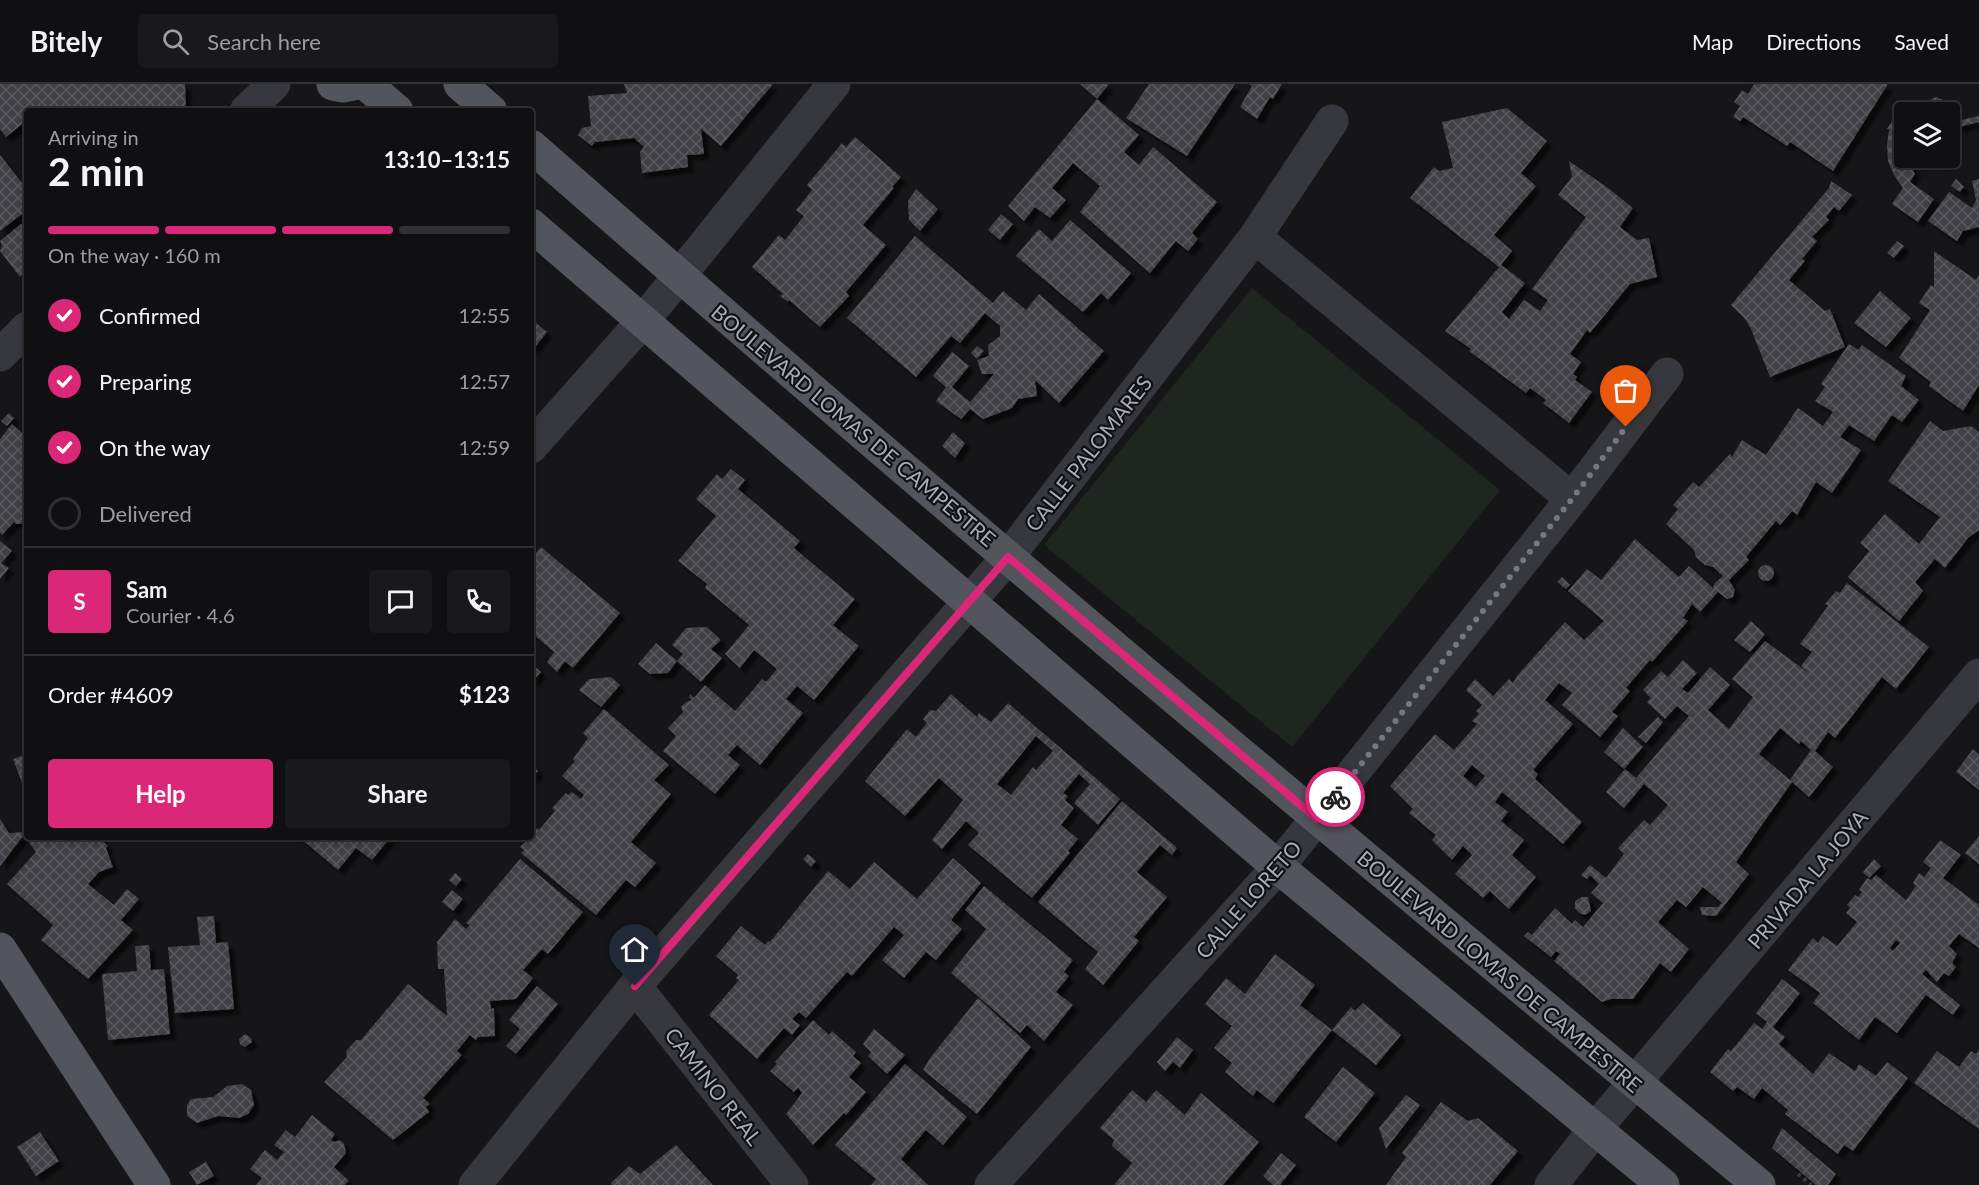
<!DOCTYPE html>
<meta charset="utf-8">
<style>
:root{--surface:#101012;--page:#19191b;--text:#f1f3f6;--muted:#9c9d9f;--line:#303032;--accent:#db2777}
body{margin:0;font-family:Lato,sans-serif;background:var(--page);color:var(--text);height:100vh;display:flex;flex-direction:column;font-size:22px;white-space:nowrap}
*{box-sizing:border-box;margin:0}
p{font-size:20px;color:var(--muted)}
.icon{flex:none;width:33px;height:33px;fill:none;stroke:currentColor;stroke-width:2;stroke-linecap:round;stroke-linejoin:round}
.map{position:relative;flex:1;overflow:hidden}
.drawer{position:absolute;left:24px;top:24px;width:510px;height:732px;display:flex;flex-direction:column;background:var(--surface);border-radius:6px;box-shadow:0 3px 9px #0003,0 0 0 2px var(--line)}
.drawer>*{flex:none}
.tools{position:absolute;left:1894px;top:18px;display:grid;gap:12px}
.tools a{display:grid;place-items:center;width:66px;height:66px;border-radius:6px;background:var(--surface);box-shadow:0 3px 9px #0003,0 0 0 2px var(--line);font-size:30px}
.pin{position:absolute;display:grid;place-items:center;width:51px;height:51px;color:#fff;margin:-62px -26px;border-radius:50% 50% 50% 0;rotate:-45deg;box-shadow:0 0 6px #0007}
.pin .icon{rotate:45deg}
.courier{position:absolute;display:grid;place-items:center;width:60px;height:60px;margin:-30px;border:4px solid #db2777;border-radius:50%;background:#fff;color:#222;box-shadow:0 2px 8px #0007}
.headline em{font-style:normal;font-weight:700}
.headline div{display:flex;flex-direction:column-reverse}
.headline{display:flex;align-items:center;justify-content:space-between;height:102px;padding:0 24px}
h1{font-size:39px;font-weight:700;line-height:45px}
.bar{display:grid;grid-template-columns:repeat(4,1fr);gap:9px 6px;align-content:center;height:72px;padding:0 24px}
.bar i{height:8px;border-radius:4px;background:var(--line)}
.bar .current{background:var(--accent)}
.bar p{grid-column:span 4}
.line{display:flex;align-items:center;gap:15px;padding:0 24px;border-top:2px solid var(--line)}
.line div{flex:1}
.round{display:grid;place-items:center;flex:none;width:63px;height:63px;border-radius:6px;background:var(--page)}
ol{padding:0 24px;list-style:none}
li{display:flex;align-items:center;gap:18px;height:66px}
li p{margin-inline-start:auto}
li .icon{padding:6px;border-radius:50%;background:var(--accent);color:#fff;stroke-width:4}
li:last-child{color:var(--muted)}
li i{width:33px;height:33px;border:3px solid var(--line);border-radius:50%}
.primary-button{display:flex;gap:12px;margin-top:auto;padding:12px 24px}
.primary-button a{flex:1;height:69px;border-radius:6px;background:var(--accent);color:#fff;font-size:24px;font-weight:700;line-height:69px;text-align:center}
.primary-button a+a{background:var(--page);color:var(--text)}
header{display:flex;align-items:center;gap:36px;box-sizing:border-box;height:84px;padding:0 30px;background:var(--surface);border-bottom:2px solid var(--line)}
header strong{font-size:28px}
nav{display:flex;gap:33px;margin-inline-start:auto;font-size:21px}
.search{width:420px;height:54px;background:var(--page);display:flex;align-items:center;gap:15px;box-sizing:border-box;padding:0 21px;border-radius:6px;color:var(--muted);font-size:22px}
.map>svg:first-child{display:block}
</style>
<header>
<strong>Bitely</strong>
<div class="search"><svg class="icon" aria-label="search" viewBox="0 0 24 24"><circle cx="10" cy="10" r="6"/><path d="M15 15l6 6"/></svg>Search here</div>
<nav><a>Map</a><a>Directions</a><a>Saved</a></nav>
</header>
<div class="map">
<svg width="1979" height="1101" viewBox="0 0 1979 1101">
<defs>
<pattern id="building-cross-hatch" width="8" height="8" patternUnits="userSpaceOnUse" patternTransform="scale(1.5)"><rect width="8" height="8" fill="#404145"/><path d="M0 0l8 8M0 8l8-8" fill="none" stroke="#595a5e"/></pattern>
<filter id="shadow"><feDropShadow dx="5.5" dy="5.5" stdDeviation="1.5" flood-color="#0009"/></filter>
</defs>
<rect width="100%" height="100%" fill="#161618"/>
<path fill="#1e261f" d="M1252,204L1500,406L1292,663L1044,461Z"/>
<path fill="url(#building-cross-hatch)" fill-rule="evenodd" filter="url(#shadow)" d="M0,0H185L186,27H47L44,23L39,27H27V36L6,53L0,45Z
M624,0H773L721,62L701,45L704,70L687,71L688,83L642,89L640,68L644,63L634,54L595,58L592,62L578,51L582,44L591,42L588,12L627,9Z
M1080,0H1109L1097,15Z
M1149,0H1235L1187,72L1126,34Z
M1249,0H1282L1273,15L1270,13L1257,35L1240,23L1252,2Z
M1754,0H1888L1833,87L1790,58L1787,62L1743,33L1740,37L1733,33L1740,22L1734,18L1742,6L1748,10Z
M1936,13L1943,16L1946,22L1945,28H1939L1937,27L1939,24L1927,17Z
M1097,15L1139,51L1124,68L1139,81L1153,63L1217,118L1192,149L1198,155L1188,167L1176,157L1150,189L1080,128L1100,102L1073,79L1052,104L1066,116L1050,134L1035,123L1024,137L1008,122Z
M1507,24L1547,57L1521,89L1536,102L1494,151L1512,167L1501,181L1525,199L1502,228L1509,235L1524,216L1540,227L1548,216L1532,205L1586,133L1558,111L1572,93L1569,77L1608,104L1633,124L1620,143L1637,156L1649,154L1657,193L1630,200L1590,249L1587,246L1570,270L1581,278L1573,290L1577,293L1575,296L1592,308L1569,339L1543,319L1546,316L1530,304L1526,309L1469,267L1471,265L1445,247L1499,183L1410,114L1434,83L1439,87L1453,84L1442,38Z
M1900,25L1905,27V42L1900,50L1905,53V74H1907L1915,90L1910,98L1934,115L1918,138L1892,120L1903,104L1894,91L1888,77L1887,61L1889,45H1887Z
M1979,32V38L1959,43L1952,38Z
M855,53L901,93L892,103L894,104L863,141L886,161L846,208L849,212L820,243L789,216L788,218L780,212L783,210L752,183L779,151L785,156L804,132L796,126L812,106L807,101L842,59L846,63Z
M1950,58L1957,63L1950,73Z
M0,71L27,105V135L22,130L0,147Z
M1934,74H1950L1945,81Z
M1956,95L1964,103L1960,108L1951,102Z
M1979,95V143L1963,147L1957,157L1928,137L1949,108L1972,124L1976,116L1972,97Z
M1831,97L1852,111L1839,127L1834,123L1826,133L1829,136L1812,153L1817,157L1802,175L1805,177L1789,196L1825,227L1830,225L1845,263L1770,293L1751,245L1745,235L1731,221L1829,104Z
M916,105L938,125L920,147L909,136L908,117Z
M1001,130L1013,140L1000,156L988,146Z
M1070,136L1131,189L1108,216L1101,209L1083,228L1016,172L1039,145L1052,157Z
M21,140L25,144L27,142V186L20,193L0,167L2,162L0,157Z
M915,152L993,219L1003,207L1026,226L1039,210L1104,267L1059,319L1035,296L1037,312L1018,315L1012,324L983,335L970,325L961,335L936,317L946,303L933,292L952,268L969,282L952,303L970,318L994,290H982L977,276L989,272L988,261L1000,252V242L985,229L960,259L951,252L916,293L847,234Z
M1897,157L1904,162L1894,174L1887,169Z
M1934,167L1976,196L1979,191V301L1963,327L1929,302L1931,298L1899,274L1930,226L1919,219L1931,201L1934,203Z
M1880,207L1911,234L1886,263L1854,239Z
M531,235L547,248L531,268Z
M1849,260L1859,266L1862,261L1906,292L1901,302L1919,316L1902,338L1892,331L1874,357L1849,341L1840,353L1861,366L1832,409L1816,398L1797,431L1792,427L1780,441L1776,437L1746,473L1749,476L1729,496L1735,506L1733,513L1727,515L1718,508L1700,528L1692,520L1683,534L1688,537L1652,578L1650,576L1626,604L1630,607L1612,628L1618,632L1600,653L1562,621L1572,609L1559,599L1545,616L1573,640L1533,686L1538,690L1535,695L1582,738L1563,760L1502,708L1495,718L1508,728L1501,737L1524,756L1512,771L1536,793L1509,825L1490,807L1483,814L1455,790L1472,771L1463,762L1452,776L1432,756L1436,751L1409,729L1413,725L1390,702L1435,650L1454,666L1477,640L1472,637L1479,630L1476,627L1482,621L1466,606L1475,595L1493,612L1509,595L1513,599L1517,592L1565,538L1584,556L1604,537L1568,507L1587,485L1601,496L1635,455L1679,493L1689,482L1713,504L1715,499L1723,492L1713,483L1705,481L1696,473L1694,466L1666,440L1678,425L1673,421L1693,398L1699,403L1730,370L1732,373L1742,356L1766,371L1798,324L1823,342L1833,328L1815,317L1825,303L1821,300ZM1472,681L1485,692L1476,703L1463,692Z
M977,262L984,267L977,275L971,269Z
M9,329L14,334L7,342L1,337Z
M1930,337L1943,347L1971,342L1979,348V446L1968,454L1945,484L1935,475L1915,498L1923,507L1899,537L1848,493L1869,467L1860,459L1885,430L1919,460L1940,433L1888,397Z
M12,340L27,353V369L24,373L27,375V439L16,440L14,438L2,451L0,449V355Z
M953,348L965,359L955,374L942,362Z
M731,385L745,396L738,405L800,457L794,464L855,515L833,541L859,562L814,616L797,602L786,615L803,629L760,681L737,661L728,671L740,681L715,710L663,667L676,652L668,644L683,628L681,623L686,618L692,616L689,613L690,610L694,614L705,601L735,627L762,595L766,598L777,585L754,566L740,584L725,570L749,541L705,504L707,500L678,477L716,432L696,415L717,390L722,395Z
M0,457L12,467L1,479L9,484L0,495Z
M541,463L620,529L573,584L565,577L557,588L547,578L554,568L531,548V475Z
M1758 489a8 8 0 1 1 16 0a8 8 0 1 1-16 0Z
M1562,493L1570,501L1566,505L1557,498Z
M1847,499L1929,563L1896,605L1882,593L1835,654L1828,648L1815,667L1833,683L1809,713L1792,698L1736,778L1749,790L1716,832L1702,831L1700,823H1718L1722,819L1703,803L1686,823L1677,816L1658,838L1689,865L1671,888L1660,879L1633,915H1611L1602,918L1554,877L1560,870L1556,867L1551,873L1524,852L1528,848L1532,851L1555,824L1572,840L1575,836L1583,843L1603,819L1591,809L1599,800L1590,791L1587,795L1581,791L1590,781L1606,794L1624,770L1618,764L1644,736L1650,741L1668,721L1644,700L1624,724L1606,708L1625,685L1636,694L1689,632L1677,622L1665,635L1647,618L1651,614L1643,606L1661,587L1668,593L1683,576L1697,589L1682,605L1688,609L1710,583L1730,601L1708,626L1729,645L1753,613L1732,595L1765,557L1810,590L1801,582L1812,568L1800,560L1828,522L1825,520L1836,507L1840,509ZM1780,644L1799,660L1801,657L1811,666L1790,696L1759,670Z
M1751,537L1765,550L1750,568L1734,556Z
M707,543L721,556L711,565L722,574L701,598L677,577L683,570L672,561L686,544Z
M656,559L677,577L668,589L650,590L638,580Z
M531,579L541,588L531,599Z
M611,593L620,601L601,623L579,606L589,595Z
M951,610L977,633L979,629L991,638L1008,619L1120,715L1098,741L1074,719L1090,700L1079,690L1063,709L1068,712L1065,716L1074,724L1061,741L1078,755L1068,767L1070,769L1032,814L968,761L979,749L966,737L942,765L932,756L963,716L939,694L905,732L865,697L907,645L916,653L927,639L923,635L930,626L936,627ZM1036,652L1053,667L1036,686L1033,683L1011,711L997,700Z
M604,625L669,681L654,696L671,710L631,758L656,779L635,803L626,796L596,831L521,769L524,766L520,763L531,753L536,744L539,746L555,727L552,724L566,709L568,711L572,708L581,715L584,711L562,692L575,677L573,675L588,654L583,649Z
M1658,633L1663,638L1646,659L1638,653Z
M1623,644L1643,663L1624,685L1604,668Z
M1973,665L1979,671V706L1956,688Z
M27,670V712L13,675Z
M531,681L538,687L531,695Z
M1122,717L1177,764L1172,771L1160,761L1137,788L1167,813L1134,853L1139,857L1103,901L1085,885L1098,868L1038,818Z
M0,735L9,749L27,748V753H98L108,762L106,764L113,783L99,788L88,800L114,821L127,805L139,815L121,836L133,846L88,895L41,856L53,841L7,800L36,768L24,751L0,782Z
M1979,752V780L1965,769Z
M299,753H391L372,776L356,764L338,786Z
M1940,756L1961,771L1943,794L1979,821V864L1959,850L1949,862L1957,870L1952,879L1956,883L1949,892L1944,889L1937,898L1926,886L1922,890L1960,921L1953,931L1926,911L1897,949L1875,933L1859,956L1813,919L1820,909L1788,886L1813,854L1818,859L1823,852L1837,862L1857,838L1846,829L1850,824L1847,821L1855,811L1858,813L1862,808L1859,806L1867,794L1871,796L1876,791L1906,816L1916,802L1913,799L1919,789L1924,793L1931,784L1923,778ZM1896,856L1900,859L1893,867L1890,864Z
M808,770L816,777L811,783L803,775Z
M953,774L981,799L951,836L962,845L936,876L926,868L904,894L882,876L904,851L894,843L852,892L847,888L806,934L799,928L792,935L800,941L792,951L784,944L757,975L709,931L739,896L736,894L738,891L716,872L741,842L765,861L768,857L770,858L828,787L850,805L874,778L917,815Z
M520,775L583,828L548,870L542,865L523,886L533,894L516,915L490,917L491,925L494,924L495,952L478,953L476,956L470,951L457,967L462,971L423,1014L430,1020L426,1023L429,1028L393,1056L324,998L347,973L346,967L356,956H361L408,900L447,932L444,885H438L437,858L455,835L466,845L470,841L466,839Z
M1874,775L1881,782L1869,794L1863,788Z
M455,789L462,795L456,802L449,796Z
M984,802L1073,876L1064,888L1069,892L1056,908L1073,921L1044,957L1027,941L1020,949L951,889L986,845L965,826Z
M452,806L463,815L453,827L442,818Z
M1582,813H1588L1591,827L1585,831L1579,829L1575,824V817Z
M214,832L216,859L228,858L234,925L175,929L168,863L200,861L197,833Z
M149,861L151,886L164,885L170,950L108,956L102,890L137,887L135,862Z
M1275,870L1315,901L1300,921L1332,946L1273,1019L1257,1006L1253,1012L1225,988L1232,979L1214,964L1232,942L1205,920L1226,894L1245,910Z
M1782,895L1800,909L1773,943L1785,953L1779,960L1813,990L1829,969L1855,987L1859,980L1876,992L1887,978L1908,994L1853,1067L1844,1061L1838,1070L1785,1030L1788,1026L1762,1004L1754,1015L1737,1003L1733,1007L1710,988L1728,965L1731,967L1754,939L1762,945L1767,938L1756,929Z
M537,902L558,920L516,970L506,962L520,945L509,936Z
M978,914L1031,963L977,1030L923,986L930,974Z
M1363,919L1401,951L1376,981L1332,946L1351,923L1355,927Z
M813,936L829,951L832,947L856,968L853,972L861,979L849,993L866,1008L846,1031L844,1029L813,1061L786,1030L802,1009L798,1004L794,1008L770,987L777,980L775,978Z
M874,945L905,971L887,990L868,972L871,968L863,960Z
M245,950L251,954L252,958L245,963L240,960L239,955Z
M1177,953L1193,966L1180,984L1173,978L1165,987L1157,978Z
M1979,966V1045L1914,999L1937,967L1959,983L1971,967L1976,970Z
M905,980L967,1033L943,1061L926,1046L901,1075L928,1101H871L876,1095L835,1061Z
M1343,983L1375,1009L1336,1058L1304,1033Z
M242,1000L251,1006L254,1021L248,1030L239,1034L218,1032L197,1039L187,1032V1021L191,1015L213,1013L227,1002Z
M1132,1006L1146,1018L1156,1006L1185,1031L1201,1009L1259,1058L1223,1101H1114L1132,1079L1112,1062L1114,1056L1100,1044Z
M1406,1011L1420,1021L1386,1065L1379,1044Z
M1441,1018L1468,1037L1478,1034L1518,1067L1490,1101H1386L1406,1073L1402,1069Z
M312,1031L335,1050L331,1056L334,1058L340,1056L344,1060L346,1069L334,1083L349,1097L344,1101H256L262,1094L250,1085L265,1066L277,1076L284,1068L274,1061L286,1046L295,1053Z
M1782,1044L1836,1090L1828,1101H1816L1772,1064Z
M40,1048L59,1077L36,1092L17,1063Z
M676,1061L713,1101H612L611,1099L629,1082L640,1090Z
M1281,1069L1296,1081L1280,1101H1273L1263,1092Z
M206,1078L214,1092L197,1101L189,1088Z"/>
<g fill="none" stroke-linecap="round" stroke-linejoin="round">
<path stroke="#3d3f44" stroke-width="4" stroke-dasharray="3 4.5" stroke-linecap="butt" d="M1798,1090L1811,1101"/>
<path stroke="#37383d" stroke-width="33" d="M246,27L274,0
M1255,153L1572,415
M0,271L27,244
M531,363L643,237L834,0
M635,902L792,1101
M475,1101L635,902L1008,473L1255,153L1332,37
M991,1101L1278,783L1572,415L1667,290
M1551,1101L1596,1044L1979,591"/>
<path stroke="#53555c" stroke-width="33" d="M333,0L343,2L353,0
M366,0L397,27
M460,0L491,27
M531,62C934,416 1346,759 1759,1101
M531,141L1278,783L1663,1101
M0,865L154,1101"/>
</g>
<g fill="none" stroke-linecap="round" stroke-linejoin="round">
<path stroke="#757880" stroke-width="6" stroke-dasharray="0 10.8" d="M1335,713L1572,415L1626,343"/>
<path stroke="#db2777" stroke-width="8" d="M635,902L1008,473L1317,735L1335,713"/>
</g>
<g text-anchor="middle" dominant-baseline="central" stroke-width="4.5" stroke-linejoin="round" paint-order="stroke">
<g font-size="21" fill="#a8adb8" stroke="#111113">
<text transform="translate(854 341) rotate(40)">BOULEVARD LOMAS DE CAMPESTRE</text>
<text transform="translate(1088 369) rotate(-52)">CALLE PALOMARES</text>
<text transform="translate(1807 795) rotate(-50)">PRIVADA LA JOYA</text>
<text transform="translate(1248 815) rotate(-49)">CALLE LORETO</text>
<text transform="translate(1500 887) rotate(40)">BOULEVARD LOMAS DE CAMPESTRE</text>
<text transform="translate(714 1002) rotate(52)">CAMINO REAL</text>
</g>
</g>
</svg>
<div class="tools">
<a><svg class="icon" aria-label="layers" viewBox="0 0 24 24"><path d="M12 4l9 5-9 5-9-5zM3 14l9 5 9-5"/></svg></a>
</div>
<div class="pin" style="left:1626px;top:343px;background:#ea580c"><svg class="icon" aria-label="bag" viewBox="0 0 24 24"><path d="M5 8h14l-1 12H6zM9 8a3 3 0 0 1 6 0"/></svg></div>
<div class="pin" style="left:635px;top:902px;background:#1f2937"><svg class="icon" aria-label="home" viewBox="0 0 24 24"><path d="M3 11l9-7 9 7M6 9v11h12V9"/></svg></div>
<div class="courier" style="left:1335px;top:713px"><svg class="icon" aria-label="bike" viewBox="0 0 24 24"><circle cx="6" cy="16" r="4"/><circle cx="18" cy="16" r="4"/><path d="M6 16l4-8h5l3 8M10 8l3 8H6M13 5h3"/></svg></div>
<section class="drawer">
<div class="headline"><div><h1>2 min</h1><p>Arriving in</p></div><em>13:10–13:15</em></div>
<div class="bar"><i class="current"></i><i class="current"></i><i class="current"></i><i></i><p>On the way · 160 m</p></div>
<ol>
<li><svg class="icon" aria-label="check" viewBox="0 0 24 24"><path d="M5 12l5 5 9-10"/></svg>Confirmed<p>12:55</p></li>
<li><svg class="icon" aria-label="check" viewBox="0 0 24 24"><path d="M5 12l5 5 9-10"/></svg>Preparing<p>12:57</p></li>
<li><svg class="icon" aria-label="check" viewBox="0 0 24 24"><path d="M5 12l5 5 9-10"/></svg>On the way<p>12:59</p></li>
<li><i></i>Delivered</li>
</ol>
<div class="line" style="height:108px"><b class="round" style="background:var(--accent);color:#fff">S</b><div><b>Sam</b><p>Courier · 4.6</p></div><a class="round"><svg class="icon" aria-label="chat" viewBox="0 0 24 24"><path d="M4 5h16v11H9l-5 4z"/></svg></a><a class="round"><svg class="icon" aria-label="phone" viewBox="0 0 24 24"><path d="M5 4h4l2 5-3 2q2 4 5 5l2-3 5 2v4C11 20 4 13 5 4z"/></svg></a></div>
<div class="line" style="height:78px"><div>Order #4609</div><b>$123</b></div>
<div class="primary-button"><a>Help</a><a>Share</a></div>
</section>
</div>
